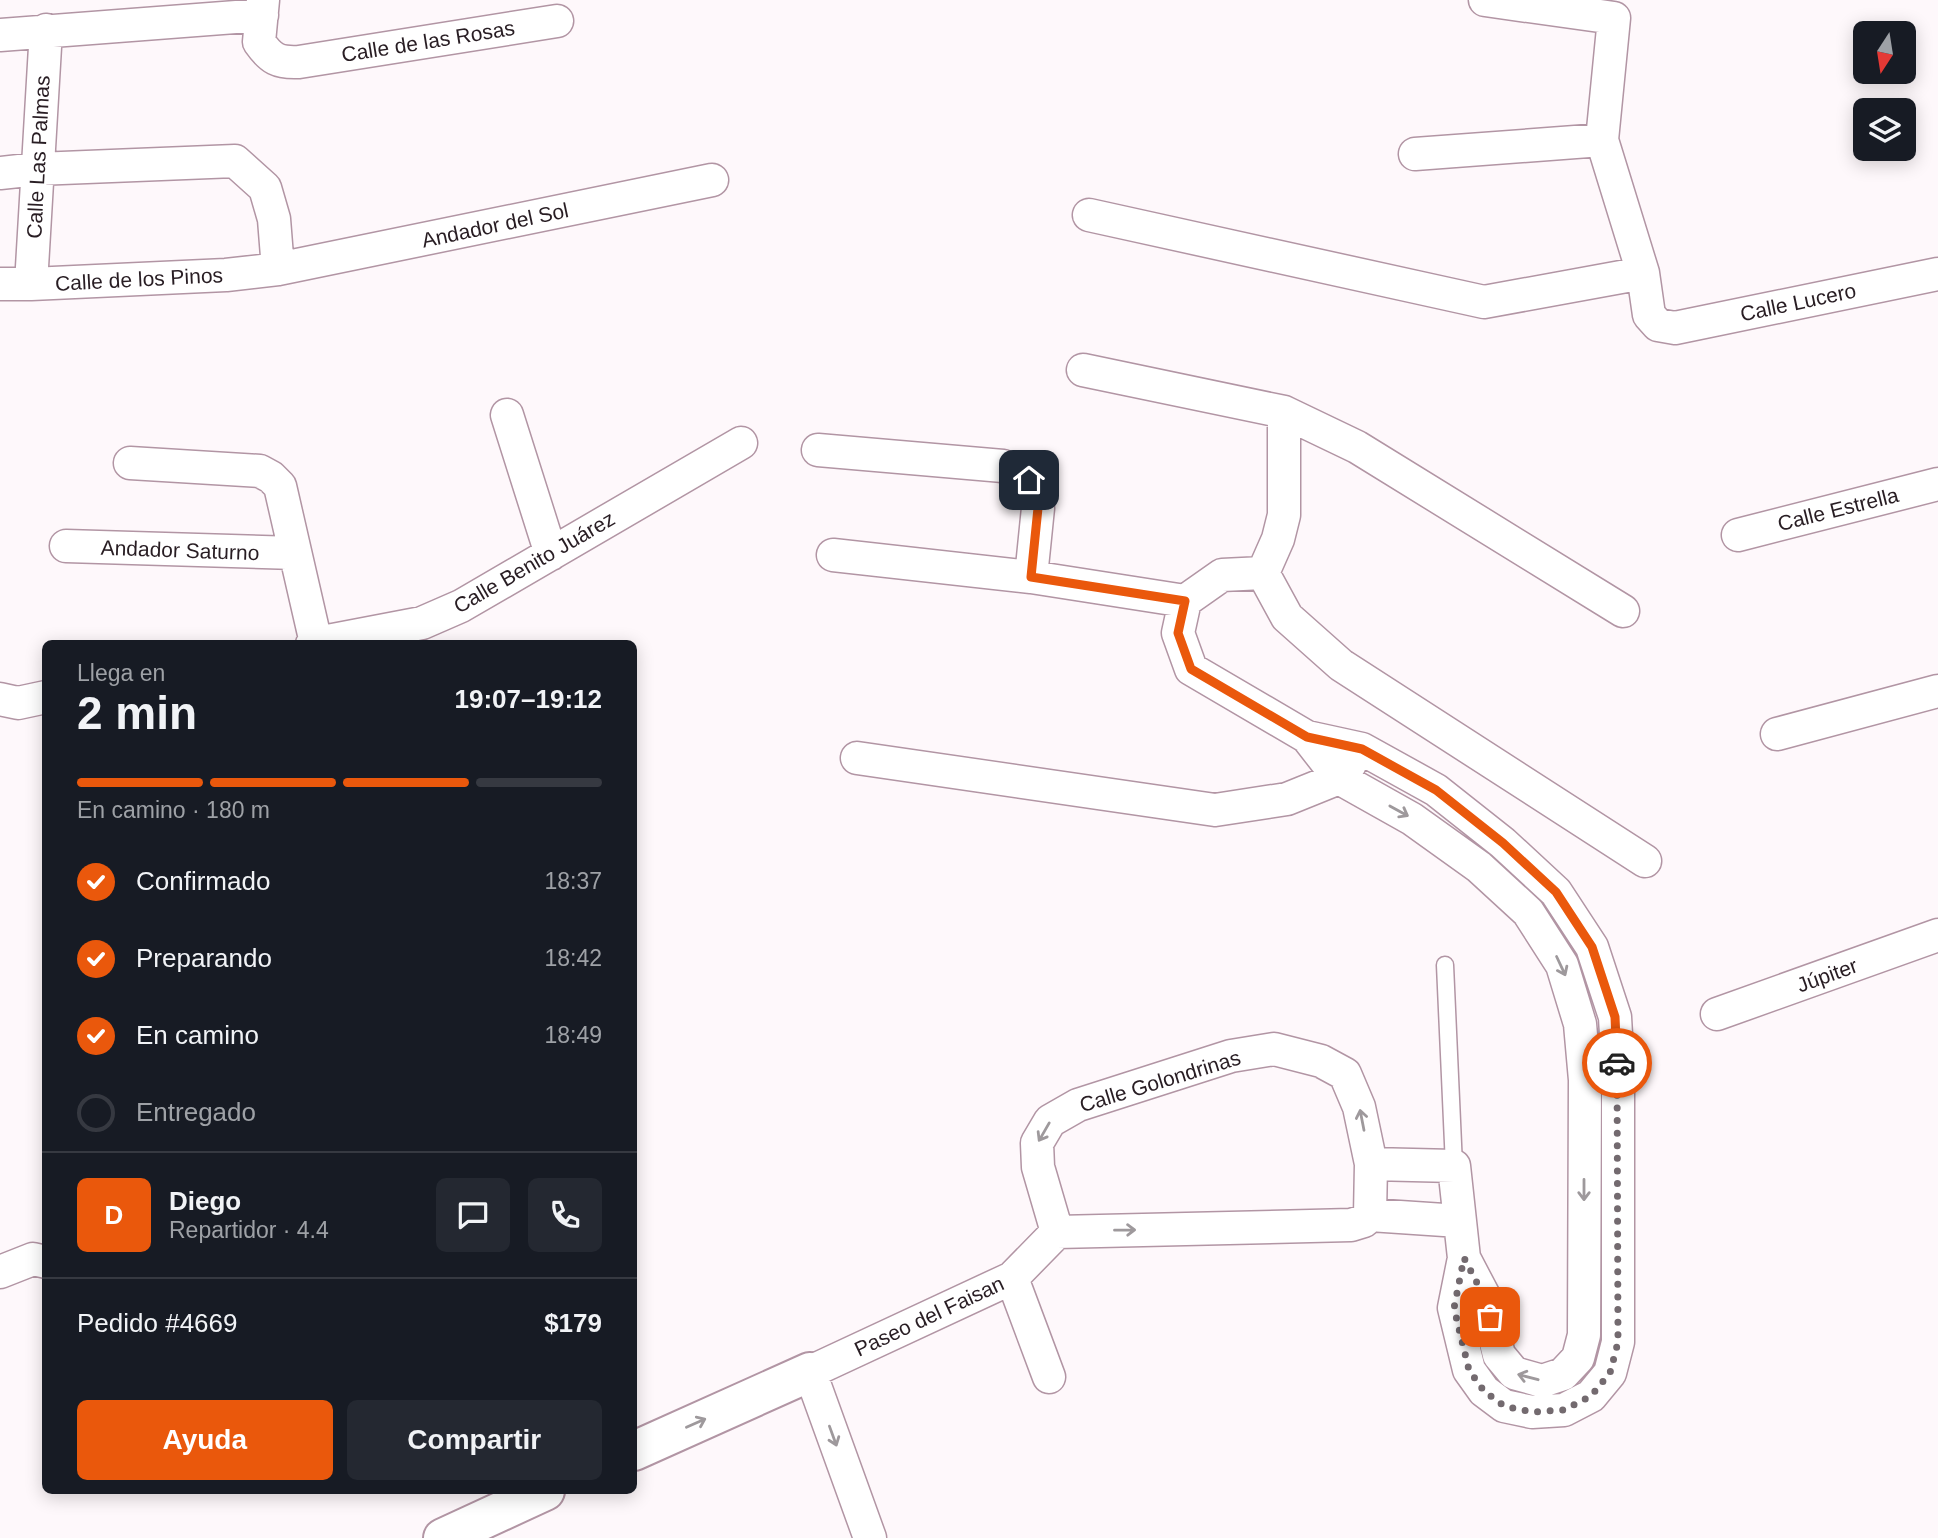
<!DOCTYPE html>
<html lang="es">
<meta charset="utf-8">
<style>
:root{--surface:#171b24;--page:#242831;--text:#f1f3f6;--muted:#9ea1a6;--line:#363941;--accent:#ea580c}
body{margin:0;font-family:Arial,sans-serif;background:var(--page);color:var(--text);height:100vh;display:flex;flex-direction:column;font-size:26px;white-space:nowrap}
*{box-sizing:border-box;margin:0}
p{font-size:23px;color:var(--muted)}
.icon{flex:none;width:38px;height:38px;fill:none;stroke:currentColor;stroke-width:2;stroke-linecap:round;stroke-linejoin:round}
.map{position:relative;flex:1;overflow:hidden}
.details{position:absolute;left:42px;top:640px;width:595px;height:854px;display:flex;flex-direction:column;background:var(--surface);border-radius:10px;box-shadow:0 4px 18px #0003}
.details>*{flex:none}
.needle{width:46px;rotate:192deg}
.controls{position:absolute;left:1853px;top:21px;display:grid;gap:14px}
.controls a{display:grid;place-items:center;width:63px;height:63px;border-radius:10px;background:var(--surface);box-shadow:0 4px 18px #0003;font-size:35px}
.pin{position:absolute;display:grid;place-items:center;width:60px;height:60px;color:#fff;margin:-30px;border-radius:14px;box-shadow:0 4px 10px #0006}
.courier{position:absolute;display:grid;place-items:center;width:70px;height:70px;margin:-35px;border:5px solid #ea580c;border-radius:50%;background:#fff;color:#222;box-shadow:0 2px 9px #0007}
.head em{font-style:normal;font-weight:700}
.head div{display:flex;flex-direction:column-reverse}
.head{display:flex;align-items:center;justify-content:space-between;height:119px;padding:0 35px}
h1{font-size:46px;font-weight:700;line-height:52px}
.bar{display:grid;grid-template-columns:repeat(4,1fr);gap:10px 7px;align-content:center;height:84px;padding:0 35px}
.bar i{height:9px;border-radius:5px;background:var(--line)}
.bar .on{background:var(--accent)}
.bar p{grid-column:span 4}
.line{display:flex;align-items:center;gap:18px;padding:0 35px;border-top:2px solid var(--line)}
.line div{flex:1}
.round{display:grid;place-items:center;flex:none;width:74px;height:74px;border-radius:10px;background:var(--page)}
ol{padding:0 35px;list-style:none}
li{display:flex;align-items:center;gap:21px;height:77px}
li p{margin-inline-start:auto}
li .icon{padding:7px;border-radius:50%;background:var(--accent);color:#fff;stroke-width:4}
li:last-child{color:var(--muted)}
li i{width:38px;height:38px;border:4px solid var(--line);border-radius:50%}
.action{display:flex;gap:14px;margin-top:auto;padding:14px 35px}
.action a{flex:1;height:80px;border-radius:10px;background:var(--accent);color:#fff;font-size:28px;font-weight:700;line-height:80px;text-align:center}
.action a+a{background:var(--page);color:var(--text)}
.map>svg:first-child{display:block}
</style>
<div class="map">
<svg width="1938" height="1538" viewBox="0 0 1938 1538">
<rect width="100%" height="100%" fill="#fef8fb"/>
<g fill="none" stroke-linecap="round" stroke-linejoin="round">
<defs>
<path id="service" d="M1445,965L1454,1166"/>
<path id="minor" d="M263,0L259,42C271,59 278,63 299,62L557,21
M1485,0L1614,18L1602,140L1643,273L1649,315L1658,325L1675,328L1938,274
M0,35L262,15
M1415,154L1602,140
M0,173L37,169L235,161L265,188L274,219L278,269
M1089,215L1484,302L1643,273
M0,284H31L226,275L278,269L712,180
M31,284L46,30
M1083,370L1284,412L1357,447L1623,611
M1284,412V515L1278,539L1263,573L1222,575L1185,601L1178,633L1191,669L1307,737L1362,749L1436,790L1503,843L1556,892L1592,947L1615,1017L1618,1070V1342L1610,1373L1591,1396L1564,1410L1532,1412L1504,1406L1484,1391L1469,1370L1454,1308L1464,1258L1454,1166L1371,1164
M507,415L551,554
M818,450L1003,466L1029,480L1038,508L1031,577
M130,463L260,471L271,477L280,486L316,643
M1738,535L1938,484
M66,546L295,553
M833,555L1031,577L1185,601
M1263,573L1287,617L1341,665L1645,861
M312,644L422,623L461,606L741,443
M0,699L18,703L46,697
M1777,734L1938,691
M1307,737L1339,778L1412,819L1479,867L1528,912L1562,965L1580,1024L1585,1080L1584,1335L1578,1358L1563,1374L1542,1381L1514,1373L1499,1355L1485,1298L1464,1258
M857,758L1215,810L1287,799L1339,778L1350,764
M1717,1014L1938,935
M1370,1215L1459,1221
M0,1272L33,1259L46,1262
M1012,1278L1049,1377
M870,1538L810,1372L1012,1278L1057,1232L1351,1225L1364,1221L1370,1215L1371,1164L1359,1107L1345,1074L1321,1061L1274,1049L1231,1056L1078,1105L1050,1121L1037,1143L1038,1167L1057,1232"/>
<path id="tertiary" d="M634,1451L810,1372
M443,1538L545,1491"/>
</defs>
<use href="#service" stroke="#b295a4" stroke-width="19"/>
<use href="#minor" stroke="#b295a4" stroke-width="35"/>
<use href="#tertiary" stroke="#b295a4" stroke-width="42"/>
<use href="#service" stroke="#fff" stroke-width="16"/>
<use href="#minor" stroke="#fff" stroke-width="32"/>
<use href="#tertiary" stroke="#fff" stroke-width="38"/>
</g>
<defs><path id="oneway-shaft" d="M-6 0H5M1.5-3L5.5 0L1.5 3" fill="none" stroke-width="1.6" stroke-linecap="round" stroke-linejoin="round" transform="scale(1.75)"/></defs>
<g stroke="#9e999c">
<use href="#oneway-shaft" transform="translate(1399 811) rotate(29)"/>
<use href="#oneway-shaft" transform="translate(1561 966) rotate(65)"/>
<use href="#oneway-shaft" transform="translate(1362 1120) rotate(-101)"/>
<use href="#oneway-shaft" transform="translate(1044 1132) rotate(120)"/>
<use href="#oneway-shaft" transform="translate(1584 1190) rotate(90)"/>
<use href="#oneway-shaft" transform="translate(1125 1230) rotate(-1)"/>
<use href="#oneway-shaft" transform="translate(1528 1377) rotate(-165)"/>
<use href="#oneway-shaft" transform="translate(696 1423) rotate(-24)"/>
<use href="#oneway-shaft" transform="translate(833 1436) rotate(70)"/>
</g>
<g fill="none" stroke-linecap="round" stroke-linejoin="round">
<path stroke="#736a6f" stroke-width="7" stroke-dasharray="0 12.6" d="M1490,1317L1485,1298L1464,1258L1454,1308L1469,1370L1484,1391L1504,1406L1532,1412L1564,1410L1591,1396L1610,1373L1618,1342L1617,1063"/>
<path stroke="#ea580c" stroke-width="9" d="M1029,480L1038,508L1031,577L1185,601L1178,633L1191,669L1307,737L1362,749L1380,759L1436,790L1503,843L1556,892L1592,947L1615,1017L1617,1063"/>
</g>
<g text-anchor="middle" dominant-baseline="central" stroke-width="5" stroke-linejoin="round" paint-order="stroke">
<g font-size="21" fill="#281d23" stroke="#fff">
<text transform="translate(428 41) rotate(-9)">Calle de las Rosas</text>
<text transform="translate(38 157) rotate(-87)">Calle Las Palmas</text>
<text transform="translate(495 225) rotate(-12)">Andador del Sol</text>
<text transform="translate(139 279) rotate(-3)">Calle de los Pinos</text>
<text transform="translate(1798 302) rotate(-12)">Calle Lucero</text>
<text transform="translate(1838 509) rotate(-14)">Calle Estrella</text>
<text transform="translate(180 550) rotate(2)">Andador Saturno</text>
<text transform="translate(534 562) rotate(-30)">Calle Benito Juárez</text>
<text transform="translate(1827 975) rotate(-20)">Júpiter</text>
<text transform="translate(1160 1081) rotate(-17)">Calle Golondrinas</text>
<text transform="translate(929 1316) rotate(-25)">Paseo del Faisan</text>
</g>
</g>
</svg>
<div class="controls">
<a><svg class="needle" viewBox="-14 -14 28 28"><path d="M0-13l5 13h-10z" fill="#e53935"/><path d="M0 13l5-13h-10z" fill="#9ea1a6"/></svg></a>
<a><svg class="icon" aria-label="layers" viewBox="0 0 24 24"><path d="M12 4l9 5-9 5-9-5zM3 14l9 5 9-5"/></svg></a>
</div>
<div class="pin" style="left:1490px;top:1317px;background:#ea580c"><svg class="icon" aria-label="bag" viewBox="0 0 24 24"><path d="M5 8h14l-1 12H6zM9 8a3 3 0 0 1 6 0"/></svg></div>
<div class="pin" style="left:1029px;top:480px;background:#1f2937"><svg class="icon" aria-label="home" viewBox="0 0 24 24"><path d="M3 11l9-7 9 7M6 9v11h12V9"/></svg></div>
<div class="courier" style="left:1617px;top:1063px"><svg class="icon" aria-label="car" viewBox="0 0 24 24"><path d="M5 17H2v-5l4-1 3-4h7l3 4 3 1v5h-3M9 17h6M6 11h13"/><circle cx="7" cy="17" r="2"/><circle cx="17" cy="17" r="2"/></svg></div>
<section class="details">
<div class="head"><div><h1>2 min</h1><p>Llega en</p></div><em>19:07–19:12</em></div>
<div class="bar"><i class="on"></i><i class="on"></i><i class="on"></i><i></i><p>En camino · 180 m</p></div>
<ol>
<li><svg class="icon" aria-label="check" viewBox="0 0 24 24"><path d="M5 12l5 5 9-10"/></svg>Confirmado<p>18:37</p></li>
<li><svg class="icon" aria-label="check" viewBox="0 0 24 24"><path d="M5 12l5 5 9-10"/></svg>Preparando<p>18:42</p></li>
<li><svg class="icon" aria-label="check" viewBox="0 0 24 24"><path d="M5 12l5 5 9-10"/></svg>En camino<p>18:49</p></li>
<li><i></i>Entregado</li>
</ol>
<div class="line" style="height:126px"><b class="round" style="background:var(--accent);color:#fff">D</b><div><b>Diego</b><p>Repartidor · 4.4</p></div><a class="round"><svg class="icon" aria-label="chat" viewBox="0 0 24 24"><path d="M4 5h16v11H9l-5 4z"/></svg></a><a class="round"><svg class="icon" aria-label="phone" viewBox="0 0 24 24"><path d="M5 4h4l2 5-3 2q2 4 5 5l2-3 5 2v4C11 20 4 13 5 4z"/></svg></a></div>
<div class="line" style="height:91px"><div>Pedido #4669</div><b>$179</b></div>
<div class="action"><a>Ayuda</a><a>Compartir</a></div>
</section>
</div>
